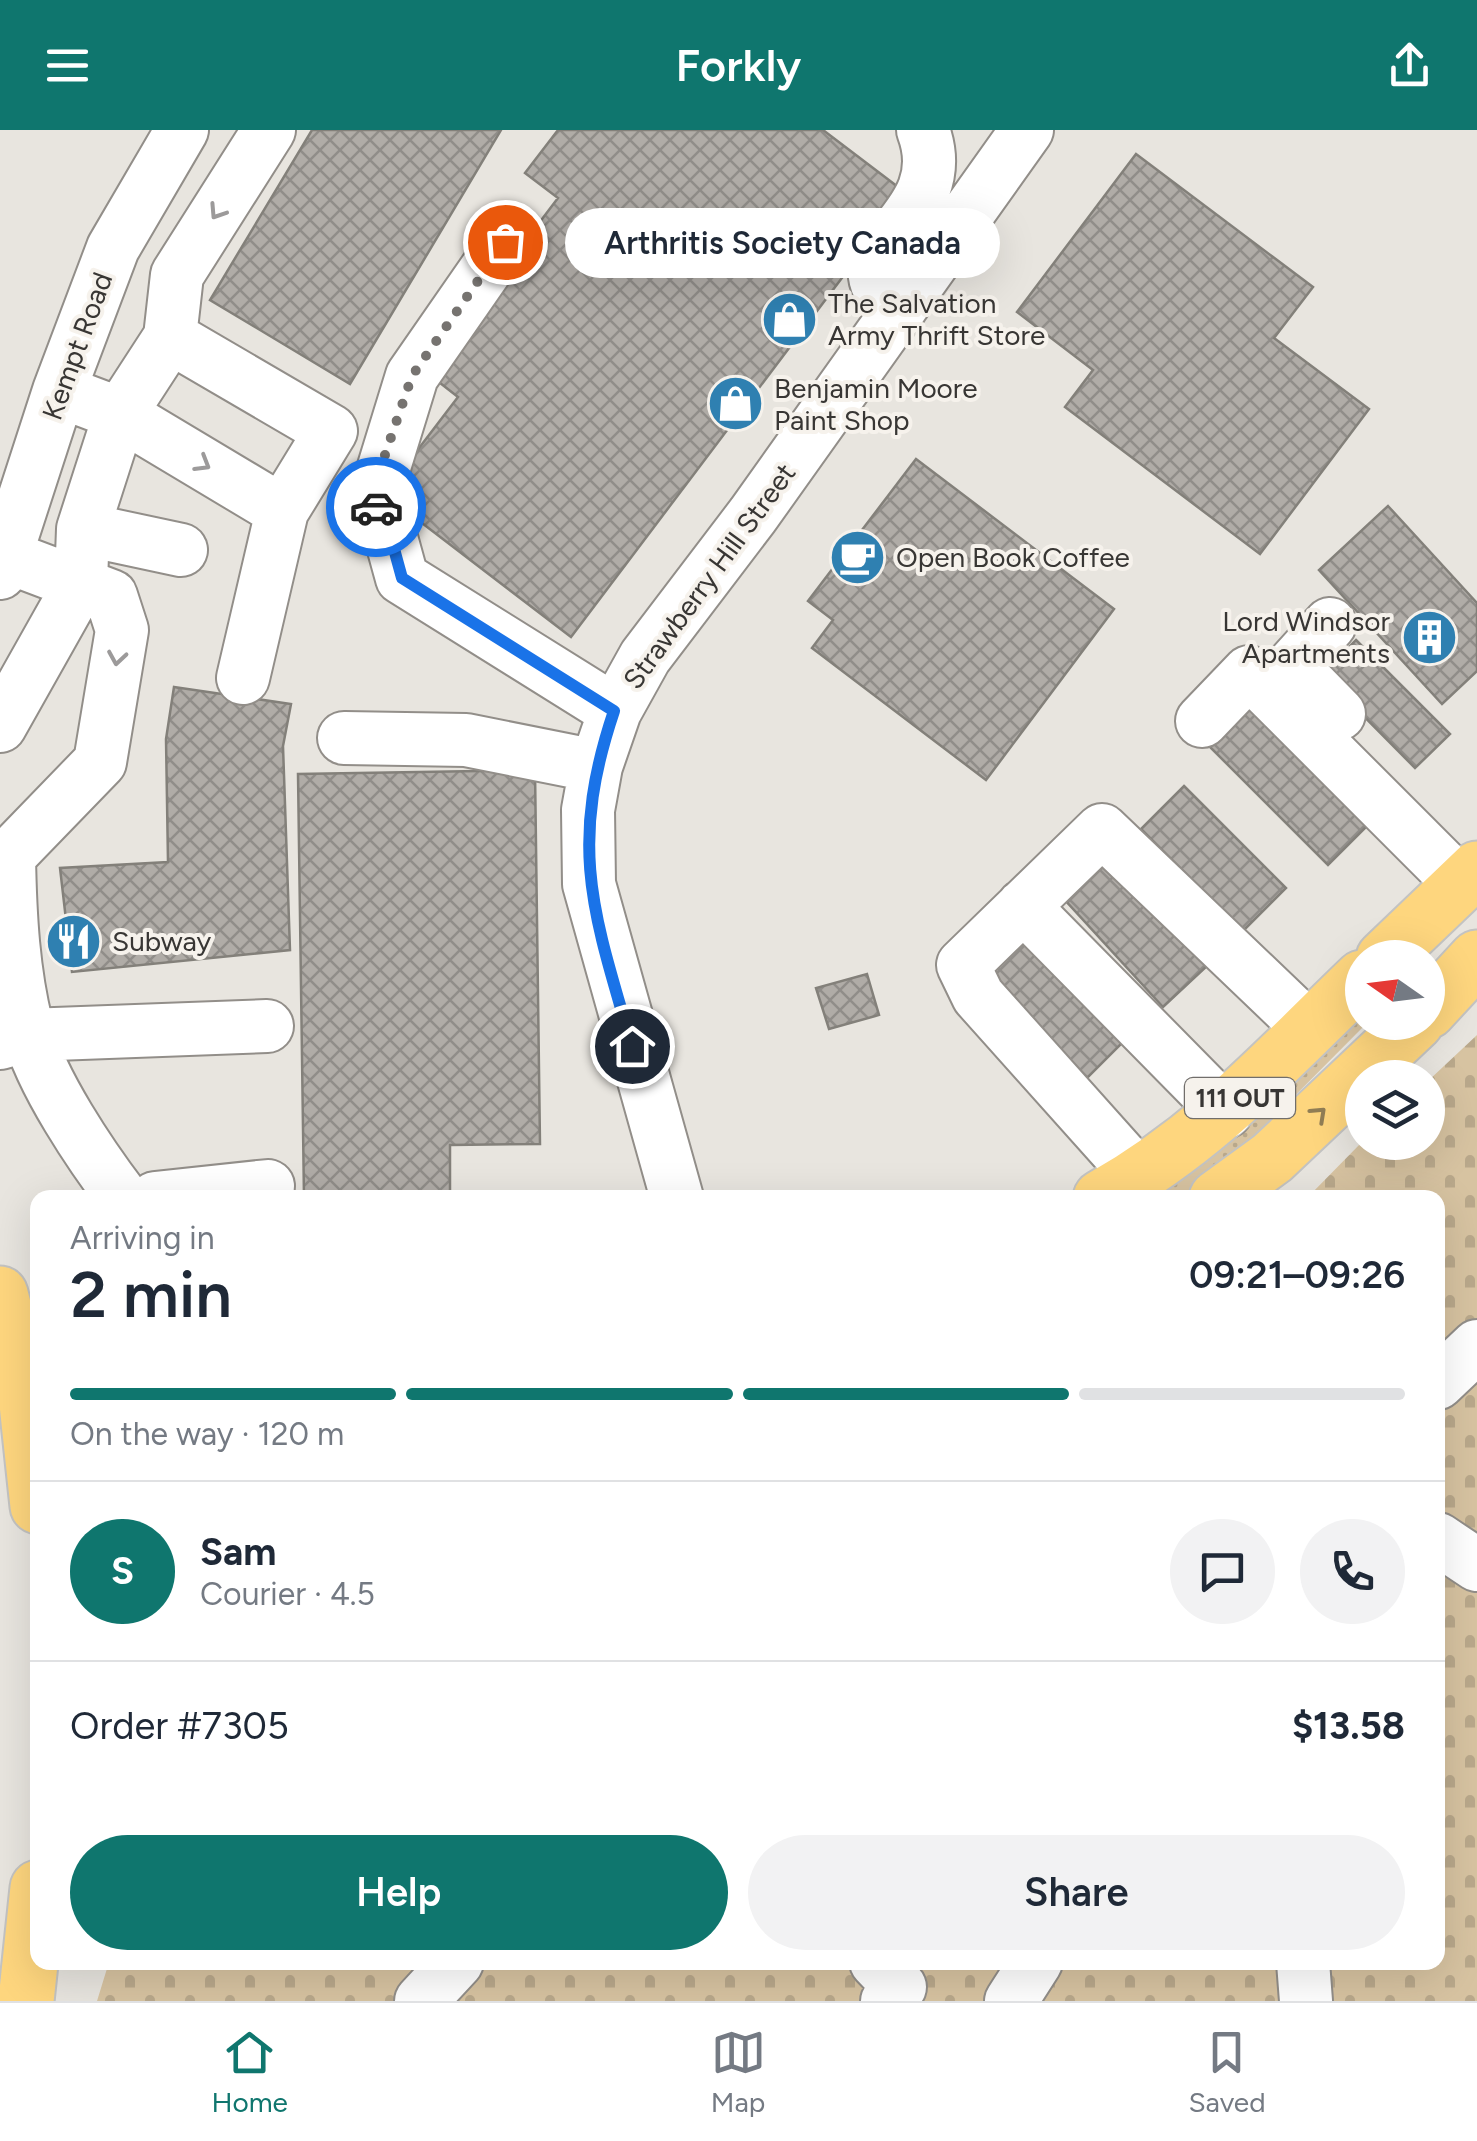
<!DOCTYPE html>
<meta charset="utf-8">
<style>
:root{--surface:#fff;--page:#f2f2f3;--text:#1f2937;--muted:#747a83;--line:#e0e1e3;--accent:#0f766e}
body{margin:0;font-family:Figtree,sans-serif;background:var(--page);color:var(--text);height:100vh;display:flex;flex-direction:column;font-size:38px;white-space:nowrap}
*{box-sizing:border-box;margin:0}
p{font-size:32px;color:var(--muted)}
.icon{flex:none;width:55px;height:55px;fill:none;stroke:currentColor;stroke-width:2;stroke-linecap:round;stroke-linejoin:round}
.map{position:relative;flex:1;overflow:hidden}
.details{position:absolute;left:30px;top:1060px;width:1415px;height:780px;display:flex;flex-direction:column;background:var(--surface);border-radius:20px;box-shadow:0 10px 40px #0002}
.details>*{flex:none}
.needle{width:65px;rotate:284deg}
.buttons{position:absolute;left:1345px;top:810px;display:grid;gap:20px}
.buttons a{display:grid;place-items:center;width:100px;height:100px;border-radius:50%;background:var(--surface);box-shadow:0 10px 40px #0002;font-size:50px}
.pin{position:absolute;display:grid;place-items:center;width:85px;height:85px;color:#fff;margin:-42px;border:5px solid #fff;border-radius:50%;box-shadow:0 2px 10px #0007}
.courier{position:absolute;display:grid;place-items:center;width:100px;height:100px;margin:-50px;border:8px solid #1a73e8;border-radius:50%;background:#fff;color:#222;box-shadow:0 2px 12px #0007}
.bubble{position:absolute;height:70px;border-radius:35px;background:var(--surface);box-shadow:0 10px 40px #0002;font-size:32px;font-weight:600;line-height:70px;text-align:center}
.headline em{font-style:normal;font-weight:600}
.headline div{display:flex;flex-direction:column-reverse}
.headline{display:flex;align-items:center;justify-content:space-between;height:170px;padding:0 40px}
h1{font-size:65px;font-weight:600;line-height:75px}
.bar{display:grid;grid-template-columns:repeat(4,1fr);gap:15px 10px;align-content:center;height:120px;padding:0 40px}
.bar i{height:12px;border-radius:8px;background:var(--line)}
.bar .selected{background:var(--accent)}
.bar p{grid-column:span 4}
.line{display:flex;align-items:center;gap:25px;padding:0 40px;border-top:2px solid var(--line)}
.line div{flex:1}
.round{display:grid;place-items:center;flex:none;width:105px;height:105px;border-radius:52px;background:var(--page)}
.cta{display:flex;gap:20px;margin-top:auto;padding:20px 40px}
.cta a{flex:1;height:115px;border-radius:60px;background:var(--accent);color:#fff;font-size:40px;font-weight:600;line-height:115px;text-align:center}
.cta a+a{background:var(--page);color:var(--text)}
header{display:flex;justify-content:space-between;align-items:center;height:130px;padding:0 40px;background:var(--accent);color:#fff;font-size:45px;font-weight:600}
.tabs{display:flex;justify-content:space-around;align-items:center;height:140px;border-top:2px solid var(--line);background:var(--surface);font-size:28px;color:var(--muted)}
.tabs a{display:grid;justify-items:center;gap:5px}
.tabs .selected{color:var(--accent)}
.map>svg:first-child{display:block}
</style>
<header><svg class="icon" aria-label="menu" viewBox="0 0 24 24"><path d="M4 6h16M4 12h16M4 18h16"/></svg>Forkly<svg class="icon" aria-label="share" viewBox="0 0 24 24"><path d="M12 15V3M7 8l5-5 5 5M5 13v7h14v-7"/></svg></header>
<div class="map">
<svg width="1477" height="1871" viewBox="0 0 1477 1871">
<defs>
<pattern id="grass-dots" width="8" height="8" patternUnits="userSpaceOnUse" patternTransform="scale(2.5)"><rect width="8" height="8" fill="#d7c3a1"/><path d="M2 2h.1M6 6h.1" fill="none" stroke="#b9a88b" stroke-width="1.8" stroke-linecap="round"/></pattern>
<pattern id="cemetery-stones" width="16" height="16" patternUnits="userSpaceOnUse" patternTransform="scale(2.5)"><rect width="16" height="16" fill="#d7c3a1"/><path d="M2 7V4a2 2 0 0 1 4 0v3zM10 15v-3a2 2 0 0 1 4 0v3z" fill="#b9a88b"/></pattern>
<pattern id="building-cross-hatch" width="8" height="8" patternUnits="userSpaceOnUse" patternTransform="scale(2.5)"><rect width="8" height="8" fill="#b0aca7"/><path d="M0 0l8 8M0 8l8-8" fill="none" stroke="#908d89"/></pattern>
</defs>
<rect width="100%" height="100%" fill="#e8e5df"/>
<path fill="url(#grass-dots)" d="M1362,872V892L1367,893L1244,1017L1188,1061L1177,1067L1135,1068Z"/>
<path fill="url(#cemetery-stones)" d="M1477,905V1871H97L109,1832H1438V1068L1308,1067L1362,1012H1428V951Z"/>
<path fill="url(#building-cross-hatch)" stroke="#83807a" stroke-width="2.5" d="M312,0H501L350,254L210,170Z
M558,0H823L906,63L571,507L384,364L458,267L426,242L558,68L525,43Z
M1136,24L1313,157L1274,208L1369,279L1260,424L1065,277L1093,240L1017,182Z
M916,329L1114,479L986,650L812,518L833,490L808,471Z
M1388,376L1477,473V541L1442,574L1319,440Z
M1356,510L1450,604L1415,638L1322,544Z
M174,557L291,574L283,616L290,820L72,842L60,738L168,732L166,609Z
M1260,562L1380,683L1328,735L1208,615Z
M535,640L540,1014L450,1015V1068H304L298,644Z
M1184,656L1286,758L1243,801L1141,699Z
M1109,727L1207,836L1163,877L1064,769Z
M1025,803L1127,908L1087,948L985,843Z
M867,844L879,885L829,899L816,858Z"/>
<g fill="none" stroke-linecap="round" stroke-linejoin="round">
<defs>
<path id="minor" d="M505,112L412,246L373,373L388,397L402,448L615,581
M902,176C894,170 882,164 878,156C856,112 954,82 923,0
M170,207L177,145L269,0
M83,399L181,420
M8,427L111,466L122,500L100,632L9,726C10,785 13,844 28,901C41,952 91,1026 123,1068
M0,443L59,261L113,118L182,0
M1330,494L1292,536L1339,584
M243,548L282,381
M1202,591L1249,542L1461,754
M0,596L81,452L83,399L120,284L170,207L331,301L282,381L120,284L59,261
M344,608L466,610L596,636
M1023,776L1226,982
M0,913L28,905L267,896
M1139,1046L978,866L963,835L1102,700L1310,899
M155,1068L268,1056
M677,1068L589,754L588,680L596,636L615,581L645,527L753,385L1027,0
M1438,1253L1477,1216
M1438,1409L1477,1435
M876,1832L900,1857L887,1871
M1303,1832L1306,1871
M421,1871L457,1832
M1011,1871L1036,1832"/>
<path id="major" d="M1384,828L1477,739
M1428,881L1477,828
M1101,1068C1210,1006 1274,932 1362,848
M1217,1068L1272,1028L1416,892
M0,1164L26,1264L38,1376
M26,1871L38,1758"/>
</defs>
<use href="#minor" stroke="#928e89" stroke-width="56"/>
<use href="#major" stroke="#c3c3c2" stroke-width="59"/>
<use href="#minor" stroke="#fff" stroke-width="52"/>
<use href="#major" stroke="#fed67e" stroke-width="55"/>
</g>
<defs><path id="oneway-chevron" d="M-2-3.5L2.5 0L-2 3.5" fill="none" stroke-width="1.6" stroke-linecap="round" stroke-linejoin="round" transform="scale(2.5)"/></defs>
<g stroke="#9c9a9a">
<use href="#oneway-chevron" transform="translate(217 82) rotate(123)"/>
<use href="#oneway-chevron" transform="translate(203 334) rotate(31)"/>
<use href="#oneway-chevron" transform="translate(117 528) rotate(99)"/>
</g>
<use stroke="#917e55" href="#oneway-chevron" transform="translate(1319 984) rotate(-43)"/>
<g fill="none" stroke-linecap="round" stroke-linejoin="round">
<path stroke="#767370" stroke-width="10" stroke-dasharray="0 18" d="M376,377L374,357L412,246L505,112"/>
<path stroke="#1a73e8" stroke-width="12" d="M376,377L388,397L402,448L614,581C568,718 593,782 632,916"/>
</g>
<defs>
<symbol id="shop-disc" viewBox="-11 -11 22 22"><circle r="9.5" fill="#2f80b1" stroke="#f6f2ec"/><path d="M-5-2.5h2.3a2.7 3.5 0 0 1 5.4 0H5L5.5 6h-11ZM-1.5-2.5h3a1.5 2.3 0 0 0-3 0Z" fill="#fff"/></symbol>
<symbol id="cafe-disc" viewBox="-11 -11 22 22"><circle r="9.5" fill="#2f80b1" stroke="#f6f2ec"/><path d="M-5.5-4.5H6V0H3Q3 3.5 0 3.5H-2.5Q-5.5 3.5-5.5 0ZM3-3.2v2h1.7v-2ZM-6 4.5H4V6H-6Z" fill="#fff"/></symbol>
<symbol id="building-disc" viewBox="-11 -11 22 22"><circle r="9.5" fill="#2f80b1" stroke="#f6f2ec"/><path d="M-4-6H4V6H1V3H-1V6H-4ZM-2.5-4.3h1.7v1.8h-1.7ZM.8-4.3h1.7v1.8H.8ZM-2.5-1h1.7V.8h-1.7ZM.8-1h1.7V.8H.8Z" fill="#fff"/></symbol>
<symbol id="restaurant-disc" viewBox="-11 -11 22 22"><circle r="9.5" fill="#2f80b1" stroke="#f6f2ec"/><path d="M-5-6h1v4h1v-4h1v4h1v-4h1v5L-1.5 .5V6h-2V.5L-5-1ZM5-6V6H3V1.5H1.5Q1.5-4 5-6Z" fill="#fff"/></symbol>
</defs>
<g fill-rule="evenodd">
<use href="#shop-disc" x="758" y="158" width="63" height="63"/>
<use href="#shop-disc" x="704" y="242" width="63" height="63"/>
<use href="#cafe-disc" x="826" y="396" width="63" height="63"/>
<use href="#building-disc" x="1398" y="476" width="63" height="63"/>
<use href="#restaurant-disc" x="42" y="780" width="63" height="63"/>
</g>
<g text-anchor="middle" dominant-baseline="central" stroke-width="8" stroke-linejoin="round" paint-order="stroke">
<rect fill="#f6f2ec" stroke="#716e6b" stroke-width="2.5" x="1185" y="948" width="110" height="40" rx="8"/>
<g font-size="25" font-weight="bold" fill="#383634">
<text x="1240" y="968">111 OUT</text>
</g>
<g font-size="28" fill="#383634" stroke="#f6f2ec" text-anchor="start">
<text x="828" y="173">The Salvation<tspan x="828" dy="32">Army Thrift Store</tspan></text>
<text x="774" y="258">Benjamin Moore<tspan x="774" dy="32">Paint Shop</tspan></text>
<text x="896" y="427">Open Book Coffee</text>
<text x="1390" y="491" text-anchor="end">Lord Windsor<tspan x="1390" dy="32">Apartments</tspan></text>
<text x="112" y="811">Subway</text>
</g>
<g font-size="28" fill="#383634" stroke="#f6f2ec">
<text transform="translate(77 216) rotate(-70)">Kempt Road</text>
<text transform="translate(709 446) rotate(-54)">Strawberry Hill Street</text>
</g>
</g>
</svg>
<div class="buttons">
<a><svg class="needle" viewBox="-14 -14 28 28"><path d="M0-13l5 13h-10z" fill="#e53935"/><path d="M0 13l5-13h-10z" fill="#747a83"/></svg></a>
<a><svg class="icon" aria-label="layers" viewBox="0 0 24 24"><path d="M12 4l9 5-9 5-9-5zM3 14l9 5 9-5"/></svg></a>
</div>
<div class="pin" style="left:505px;top:112px;background:#ea580c"><svg class="icon" aria-label="bag" viewBox="0 0 24 24"><path d="M5 8h14l-1 12H6zM9 8a3 3 0 0 1 6 0"/></svg></div>
<div class="pin" style="left:632px;top:916px;background:#1f2937"><svg class="icon" aria-label="home" viewBox="0 0 24 24"><path d="M3 11l9-7 9 7M6 9v11h12V9"/></svg></div>
<div class="courier" style="left:376px;top:377px"><svg class="icon" aria-label="car" viewBox="0 0 24 24"><path d="M5 17H2v-5l4-1 3-4h7l3 4 3 1v5h-3M9 17h6M6 11h13"/><circle cx="7" cy="17" r="2"/><circle cx="17" cy="17" r="2"/></svg></div>
<div class="bubble" style="left:565px;top:78px;width:435px">Arthritis Society Canada</div>
<section class="details">
<div class="headline"><div><h1>2 min</h1><p>Arriving in</p></div><em>09:21–09:26</em></div>
<div class="bar"><i class="selected"></i><i class="selected"></i><i class="selected"></i><i></i><p>On the way · 120 m</p></div>
<div class="line" style="height:180px"><b class="round" style="background:var(--accent);color:#fff">S</b><div><b>Sam</b><p>Courier · 4.5</p></div><a class="round"><svg class="icon" aria-label="chat" viewBox="0 0 24 24"><path d="M4 5h16v11H9l-5 4z"/></svg></a><a class="round"><svg class="icon" aria-label="phone" viewBox="0 0 24 24"><path d="M5 4h4l2 5-3 2q2 4 5 5l2-3 5 2v4C11 20 4 13 5 4z"/></svg></a></div>
<div class="line" style="height:130px"><div>Order #7305</div><b>$13.58</b></div>
<div class="cta"><a>Help</a><a>Share</a></div>
</section>
</div>
<nav class="tabs">
<a class="selected"><svg class="icon" aria-label="home" viewBox="0 0 24 24"><path d="M3 11l9-7 9 7M6 9v11h12V9"/></svg>Home</a>
<a><svg class="icon" aria-label="map" viewBox="0 0 24 24"><path d="M3 6l6-2 6 2 6-2v14l-6 2-6-2-6 2zM9 4v14M15 6v14"/></svg>Map</a>
<a><svg class="icon" aria-label="saved" viewBox="0 0 24 24"><path d="M7 4h10v16l-5-4-5 4z"/></svg>Saved</a>
</nav>
